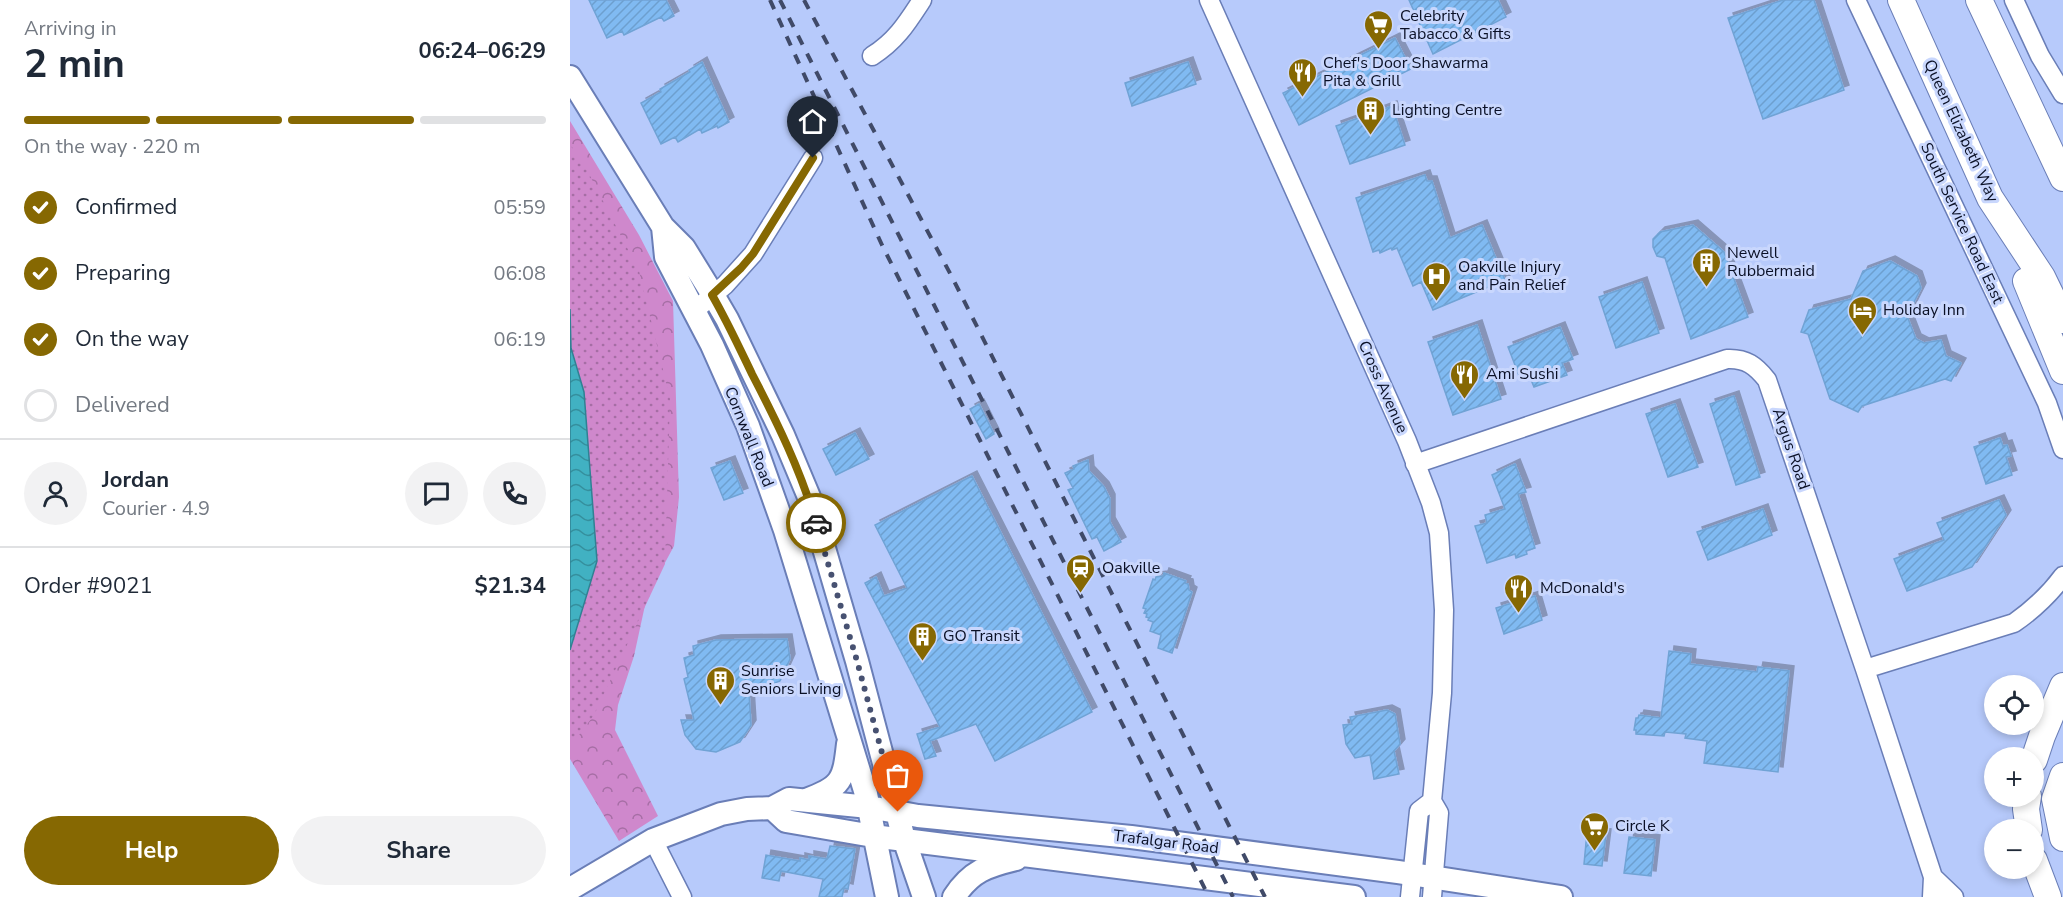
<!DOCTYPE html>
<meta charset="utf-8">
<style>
:root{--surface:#fff;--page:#f2f2f3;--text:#1f2937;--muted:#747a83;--line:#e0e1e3;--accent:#866802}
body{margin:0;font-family:"Nunito Sans",sans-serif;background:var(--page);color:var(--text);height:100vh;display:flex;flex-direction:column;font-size:22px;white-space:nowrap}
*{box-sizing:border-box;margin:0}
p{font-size:20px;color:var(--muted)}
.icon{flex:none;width:33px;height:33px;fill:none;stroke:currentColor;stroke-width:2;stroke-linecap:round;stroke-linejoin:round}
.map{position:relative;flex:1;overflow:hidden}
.details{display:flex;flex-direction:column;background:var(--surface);width:570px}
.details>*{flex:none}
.buttons{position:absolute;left:1414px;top:675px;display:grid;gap:12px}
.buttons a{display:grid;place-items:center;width:60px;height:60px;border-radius:50%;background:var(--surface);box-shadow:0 3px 9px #0003;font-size:30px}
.pin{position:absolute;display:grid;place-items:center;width:51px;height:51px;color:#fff;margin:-62px -26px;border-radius:50% 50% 50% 0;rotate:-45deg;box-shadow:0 0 6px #0007}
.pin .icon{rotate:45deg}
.courier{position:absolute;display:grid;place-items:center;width:60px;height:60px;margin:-30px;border:4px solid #866802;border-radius:50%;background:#fff;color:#222;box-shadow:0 2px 8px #0007}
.summary em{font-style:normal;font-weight:700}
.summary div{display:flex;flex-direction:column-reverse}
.summary{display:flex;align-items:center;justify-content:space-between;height:102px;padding:0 24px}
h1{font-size:39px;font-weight:700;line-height:45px}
.bar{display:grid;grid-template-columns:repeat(4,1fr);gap:9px 6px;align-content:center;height:72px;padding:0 24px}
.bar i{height:8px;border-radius:4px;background:var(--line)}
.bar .active{background:var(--accent)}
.bar p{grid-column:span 4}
.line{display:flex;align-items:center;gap:15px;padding:0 24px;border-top:2px solid var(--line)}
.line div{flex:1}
.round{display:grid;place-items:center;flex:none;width:63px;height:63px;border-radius:32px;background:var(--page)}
ol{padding:0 24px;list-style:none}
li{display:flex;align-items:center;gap:18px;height:66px}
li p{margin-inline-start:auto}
li .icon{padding:6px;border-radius:50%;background:var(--accent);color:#fff;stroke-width:4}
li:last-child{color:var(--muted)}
li i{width:33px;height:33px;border:3px solid var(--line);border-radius:50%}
.button{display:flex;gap:12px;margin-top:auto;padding:12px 24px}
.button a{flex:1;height:69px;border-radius:36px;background:var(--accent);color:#fff;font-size:24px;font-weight:700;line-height:69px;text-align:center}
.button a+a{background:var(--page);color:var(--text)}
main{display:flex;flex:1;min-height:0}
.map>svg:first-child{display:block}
</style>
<main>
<section class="details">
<div class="summary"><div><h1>2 min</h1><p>Arriving in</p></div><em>06:24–06:29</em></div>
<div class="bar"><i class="active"></i><i class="active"></i><i class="active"></i><i></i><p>On the way · 220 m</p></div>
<ol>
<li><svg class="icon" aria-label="check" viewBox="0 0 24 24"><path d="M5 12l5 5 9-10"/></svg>Confirmed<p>05:59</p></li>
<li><svg class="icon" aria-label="check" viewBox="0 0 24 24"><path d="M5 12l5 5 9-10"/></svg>Preparing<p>06:08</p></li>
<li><svg class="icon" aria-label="check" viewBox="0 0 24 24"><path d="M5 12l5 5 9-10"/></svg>On the way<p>06:19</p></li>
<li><i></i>Delivered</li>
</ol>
<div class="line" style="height:108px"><a class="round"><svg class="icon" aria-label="person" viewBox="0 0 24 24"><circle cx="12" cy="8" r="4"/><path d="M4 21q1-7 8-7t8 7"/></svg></a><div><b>Jordan</b><p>Courier · 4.9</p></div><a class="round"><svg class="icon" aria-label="chat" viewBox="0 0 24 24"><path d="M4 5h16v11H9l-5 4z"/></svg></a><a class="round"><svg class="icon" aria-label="phone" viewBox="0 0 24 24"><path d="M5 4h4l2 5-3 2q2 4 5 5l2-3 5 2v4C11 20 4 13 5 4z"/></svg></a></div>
<div class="line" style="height:78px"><div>Order #9021</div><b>$21.34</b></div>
<div class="button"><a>Help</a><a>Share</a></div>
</section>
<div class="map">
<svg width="1493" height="897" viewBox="0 0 1493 897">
<defs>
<pattern id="forest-crowns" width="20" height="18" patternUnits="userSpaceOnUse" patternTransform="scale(1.5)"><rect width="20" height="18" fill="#cf88cc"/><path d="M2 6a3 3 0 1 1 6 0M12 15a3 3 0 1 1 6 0" fill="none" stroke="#a66ea5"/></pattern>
<pattern id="park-dots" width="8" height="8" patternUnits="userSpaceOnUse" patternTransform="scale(1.5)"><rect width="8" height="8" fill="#cf88cc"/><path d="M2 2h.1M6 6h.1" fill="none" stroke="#a66ea5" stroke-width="1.8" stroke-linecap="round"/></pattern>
<pattern id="water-waves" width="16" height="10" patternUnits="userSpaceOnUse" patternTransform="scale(1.5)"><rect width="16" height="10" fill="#41b1c2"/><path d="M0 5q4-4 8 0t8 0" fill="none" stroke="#358f9d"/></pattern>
<pattern id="building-hatch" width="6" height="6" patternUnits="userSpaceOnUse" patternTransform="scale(1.5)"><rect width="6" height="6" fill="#80baf2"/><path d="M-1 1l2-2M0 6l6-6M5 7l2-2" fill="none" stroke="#6d9fcf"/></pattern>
<filter id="shadow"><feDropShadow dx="5" dy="-5" stdDeviation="0" flood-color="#0004"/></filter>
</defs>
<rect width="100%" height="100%" fill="#b7cafb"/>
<path fill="url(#forest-crowns)" d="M0,121L69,235L103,301L109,497L104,546L77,596L64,656L48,705L45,730L88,816L49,841L0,759Z"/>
<path fill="url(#park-dots)" d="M0,144L17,170L69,271L100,399L95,564L24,715L0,747Z"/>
<path fill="url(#water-waves)" stroke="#308193" stroke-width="1.5" d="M0,309L1,348L14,392L27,561L0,650Z"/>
<path fill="url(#building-hatch)" stroke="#70a3d5" stroke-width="1.5" filter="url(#shadow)" d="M19,0H96L104,16L94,21L91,17L54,35L52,31L37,38Z
M839,0H928L936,17L863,54Z
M1213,0H1244L1274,90L1193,119L1158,18Z
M825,38L841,69L729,125L713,93Z
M132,62L159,122L148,128L147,126L132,133L130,129L108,142L105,137L91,144L71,103L91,92L90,89L120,72L119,70Z
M618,62L626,84L562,106L555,83Z
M822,106L835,145L780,164L766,126Z
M855,175L857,181H862L880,238L912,225L935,280L863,310L851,282L843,286L827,248L822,250L821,248L810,253L809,250L803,252L786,198Z
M1123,225L1154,252L1178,317L1121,339L1095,258L1087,256L1083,247V239L1090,232Z
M1320,261L1347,276L1351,288L1337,316L1346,339L1354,343L1371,340L1376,356L1391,363L1381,381L1375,379L1292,406L1288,412L1260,399L1238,334L1231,332L1239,310L1281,299L1293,271Z
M1072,282L1089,333L1046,348L1029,297Z
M907,325L931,399L883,415L858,342Z
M990,327L1003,359L992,363L997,375L964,387L959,375L950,378L938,347Z
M1164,396L1190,477L1166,485L1140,404Z
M409,404L424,434L416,439L400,409Z
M1105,404L1128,467L1098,477L1076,414Z
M285,433L299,459L266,475L253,449Z
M1430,438L1433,446L1437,445L1441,456L1436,457L1442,475L1416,484L1404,447Z
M518,460L519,471L534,487L540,499V522L551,542L534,551L527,537L522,539L498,490L503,488L495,473L504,469L503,466Z
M160,461L173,493L154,500L141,468Z
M945,464L956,492L948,494L965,548L956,551L957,554L946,558L945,554L917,563L905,526L917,523L915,515L935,509L922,475Z
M402,476L522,712L425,761L406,724L360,741L366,756L355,759L347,734L370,727L295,583L306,577L314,596L337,588L305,525Z
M1429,500L1436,515L1402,567L1337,591L1324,559L1374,540L1367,523Z
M1193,509L1202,535L1138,560L1127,532Z
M594,573L616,581L615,583L618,584L619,590L622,592L602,653L588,648L591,635L580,631L583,622L578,620L579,618L576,617L577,614L574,613L576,609L573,608L583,579L585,580L586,577L593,576Z
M965,596L972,620L934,634L926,608Z
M217,639L220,659L210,681L179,693L181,725L170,742L146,752L126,749L115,735L111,720H124L114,679L118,677L114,658L124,655L123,646L146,640Z
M1099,651L1121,654L1120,664L1187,672L1188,667L1219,671L1208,772L1134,763L1137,741L1115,738L1116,734L1095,732L1094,736L1066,734V730H1064L1066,718H1068L1069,715L1091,718Z
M817,710L825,714L830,744L824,751L829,774L804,779L800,755L785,758L776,744L773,725L782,724L780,717Z
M1017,832L1036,834L1032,866L1014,864Z
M1059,837L1085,840L1081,876L1054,873Z
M260,846L285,849L278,889L274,888L272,897H249L253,879L211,871L209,881L192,878L196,855L230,861V858L239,860V856L257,859Z"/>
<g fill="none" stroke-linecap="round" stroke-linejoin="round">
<defs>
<path id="minor" d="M639,0L837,441L861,503L869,533L874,610L872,693L862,801L869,813L862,897
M1286,0L1477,403L1493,449
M1444,0L1470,56L1493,94
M302,56C326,41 337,23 352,0
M125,310L155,285L183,254L243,158
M845,464L1157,359C1176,358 1186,366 1197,380L1295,669L1363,877L1362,897
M1295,669L1444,623C1464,609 1479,595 1493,576
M83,840L112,897
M1363,877L1384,897
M840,897L849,811L862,801"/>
<path id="major" d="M0,77L93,227L114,248L143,295L157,319L213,435L239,497L287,661L334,839L354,897
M93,227L96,257L142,345L178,426L215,530L296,794L317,897
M236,800C272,787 274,780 278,744
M202,808L216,821L303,836L784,897
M0,889L83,840L151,814L177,809L202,808L219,799L299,807L348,816L561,837L828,872L991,897
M384,897C401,871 417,866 446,859"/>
<path id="highway" d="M1331,0L1420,198L1472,277L1493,320
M1409,0L1493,178
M1456,281L1493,371
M1464,760L1472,736L1493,686
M1493,776L1485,799L1493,838
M1458,796L1456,809L1459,830
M1464,860L1478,897"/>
</defs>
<use href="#minor" stroke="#6a7eb7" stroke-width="21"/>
<use href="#major" stroke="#6a7eb7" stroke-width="26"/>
<use href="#highway" stroke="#6a7eb7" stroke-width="28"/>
<use href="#minor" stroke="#fff" stroke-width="18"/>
<use href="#major" stroke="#fff" stroke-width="22"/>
<use href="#highway" stroke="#fff" stroke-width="26"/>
<path stroke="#404a68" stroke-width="4" stroke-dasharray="10 10" stroke-linecap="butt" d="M200,0L312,245L639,897
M210,0L663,897
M234,0L382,277L695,897"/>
</g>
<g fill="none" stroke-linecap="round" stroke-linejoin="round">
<path stroke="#475171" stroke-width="6" stroke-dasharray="0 10.8" d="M246,523L287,661L328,812"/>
<path stroke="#866802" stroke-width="8" d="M243,158L183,254L171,268L142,295C157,321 169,347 182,374C207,422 231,471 246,523"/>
</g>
<defs>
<symbol id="supermarket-pin" viewBox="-11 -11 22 30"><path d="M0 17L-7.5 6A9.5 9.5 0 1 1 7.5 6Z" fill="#866802" stroke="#c9d7fd"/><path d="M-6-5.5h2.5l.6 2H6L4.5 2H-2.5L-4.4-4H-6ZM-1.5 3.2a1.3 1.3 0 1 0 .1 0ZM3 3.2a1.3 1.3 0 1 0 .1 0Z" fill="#fff"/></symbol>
<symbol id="restaurant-pin" viewBox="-11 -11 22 30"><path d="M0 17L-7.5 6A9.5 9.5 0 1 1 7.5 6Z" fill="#866802" stroke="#c9d7fd"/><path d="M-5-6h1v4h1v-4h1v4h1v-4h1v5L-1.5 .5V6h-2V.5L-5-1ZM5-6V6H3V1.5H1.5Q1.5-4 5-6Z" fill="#fff"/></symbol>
<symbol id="building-pin" viewBox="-11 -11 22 30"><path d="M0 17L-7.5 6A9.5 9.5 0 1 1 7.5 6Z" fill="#866802" stroke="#c9d7fd"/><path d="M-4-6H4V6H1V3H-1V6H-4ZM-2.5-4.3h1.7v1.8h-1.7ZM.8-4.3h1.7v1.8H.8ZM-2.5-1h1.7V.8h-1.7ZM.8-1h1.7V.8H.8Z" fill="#fff"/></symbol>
<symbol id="hospital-pin" viewBox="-11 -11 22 30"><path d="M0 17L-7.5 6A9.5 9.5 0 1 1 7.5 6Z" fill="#866802" stroke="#c9d7fd"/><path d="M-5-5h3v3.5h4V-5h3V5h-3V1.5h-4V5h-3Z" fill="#fff"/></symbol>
<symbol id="hotel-pin" viewBox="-11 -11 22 30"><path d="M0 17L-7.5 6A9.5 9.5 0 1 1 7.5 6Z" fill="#866802" stroke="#c9d7fd"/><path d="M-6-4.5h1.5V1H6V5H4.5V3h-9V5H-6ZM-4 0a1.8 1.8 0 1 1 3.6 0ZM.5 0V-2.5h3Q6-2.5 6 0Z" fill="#fff"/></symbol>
<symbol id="station-pin" viewBox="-11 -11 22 30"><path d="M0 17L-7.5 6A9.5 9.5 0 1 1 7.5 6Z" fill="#866802" stroke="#c9d7fd"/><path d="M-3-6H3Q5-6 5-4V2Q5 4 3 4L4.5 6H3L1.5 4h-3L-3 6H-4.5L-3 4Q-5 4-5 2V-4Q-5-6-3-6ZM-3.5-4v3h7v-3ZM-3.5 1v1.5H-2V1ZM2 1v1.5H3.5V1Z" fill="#fff"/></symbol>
</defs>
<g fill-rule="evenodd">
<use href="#supermarket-pin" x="792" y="8" width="33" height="45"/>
<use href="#restaurant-pin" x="716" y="56" width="33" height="45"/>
<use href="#building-pin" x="784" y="94" width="33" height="45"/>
<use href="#building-pin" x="1120" y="246" width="33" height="45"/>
<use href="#hospital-pin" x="850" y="260" width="33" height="45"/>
<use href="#hotel-pin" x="1276" y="294" width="33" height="45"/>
<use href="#restaurant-pin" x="878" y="358" width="33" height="45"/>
<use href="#station-pin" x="494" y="552" width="33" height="45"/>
<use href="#restaurant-pin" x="932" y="572" width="33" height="45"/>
<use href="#building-pin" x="336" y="620" width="33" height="45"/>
<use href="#building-pin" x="134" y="664" width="33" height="45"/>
<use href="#supermarket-pin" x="1008" y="810" width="33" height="45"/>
</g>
<g text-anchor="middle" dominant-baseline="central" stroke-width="6" stroke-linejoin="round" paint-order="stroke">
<g font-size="16" fill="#0a1026" stroke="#c9d7fd" text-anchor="start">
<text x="830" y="16">Celebrity<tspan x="830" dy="18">Tabacco &amp; Gifts</tspan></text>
<text x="753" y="63">Chef's Door Shawarma<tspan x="753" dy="18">Pita &amp; Grill</tspan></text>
<text x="822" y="110">Lighting Centre</text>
<text x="1157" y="253">Newell<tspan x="1157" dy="18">Rubbermaid</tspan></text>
<text x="888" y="267">Oakville Injury<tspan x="888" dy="18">and Pain Relief</tspan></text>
<text x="1313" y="310">Holiday Inn</text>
<text x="916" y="374">Ami Sushi</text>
<text x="532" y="568">Oakville</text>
<text x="970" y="588">McDonald's</text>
<text x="373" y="636">GO Transit</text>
<text x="171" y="671">Sunrise<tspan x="171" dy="18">Seniors Living</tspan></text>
<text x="1045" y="826">Circle K</text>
</g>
<g font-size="16" fill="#0a1026" stroke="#c9d7fd">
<text transform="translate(1391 131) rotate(65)">Queen Elizabeth Way</text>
<text transform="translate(1392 223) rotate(65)">South Service Road East</text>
<text transform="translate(813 387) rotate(66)">Cross Avenue</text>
<text transform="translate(179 437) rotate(68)">Cornwall Road</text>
<text transform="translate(1221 449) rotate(71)">Argus Road</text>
<text transform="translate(596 842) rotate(7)">Trafalgar Road</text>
</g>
</g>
</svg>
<div class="buttons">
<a><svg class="icon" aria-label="locate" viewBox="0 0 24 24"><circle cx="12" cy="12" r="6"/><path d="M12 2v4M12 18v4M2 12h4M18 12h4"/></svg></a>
<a>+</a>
<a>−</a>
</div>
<div class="pin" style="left:328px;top:812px;background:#ea580c"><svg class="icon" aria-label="bag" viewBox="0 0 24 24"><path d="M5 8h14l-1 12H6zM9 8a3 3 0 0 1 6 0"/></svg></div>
<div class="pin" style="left:243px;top:158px;background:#1f2937"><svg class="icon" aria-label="home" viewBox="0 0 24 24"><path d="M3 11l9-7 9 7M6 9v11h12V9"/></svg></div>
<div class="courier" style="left:246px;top:523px"><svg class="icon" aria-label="car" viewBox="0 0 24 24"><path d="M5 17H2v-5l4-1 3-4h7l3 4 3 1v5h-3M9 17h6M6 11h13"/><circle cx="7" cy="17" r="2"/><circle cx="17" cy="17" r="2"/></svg></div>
</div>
</main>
